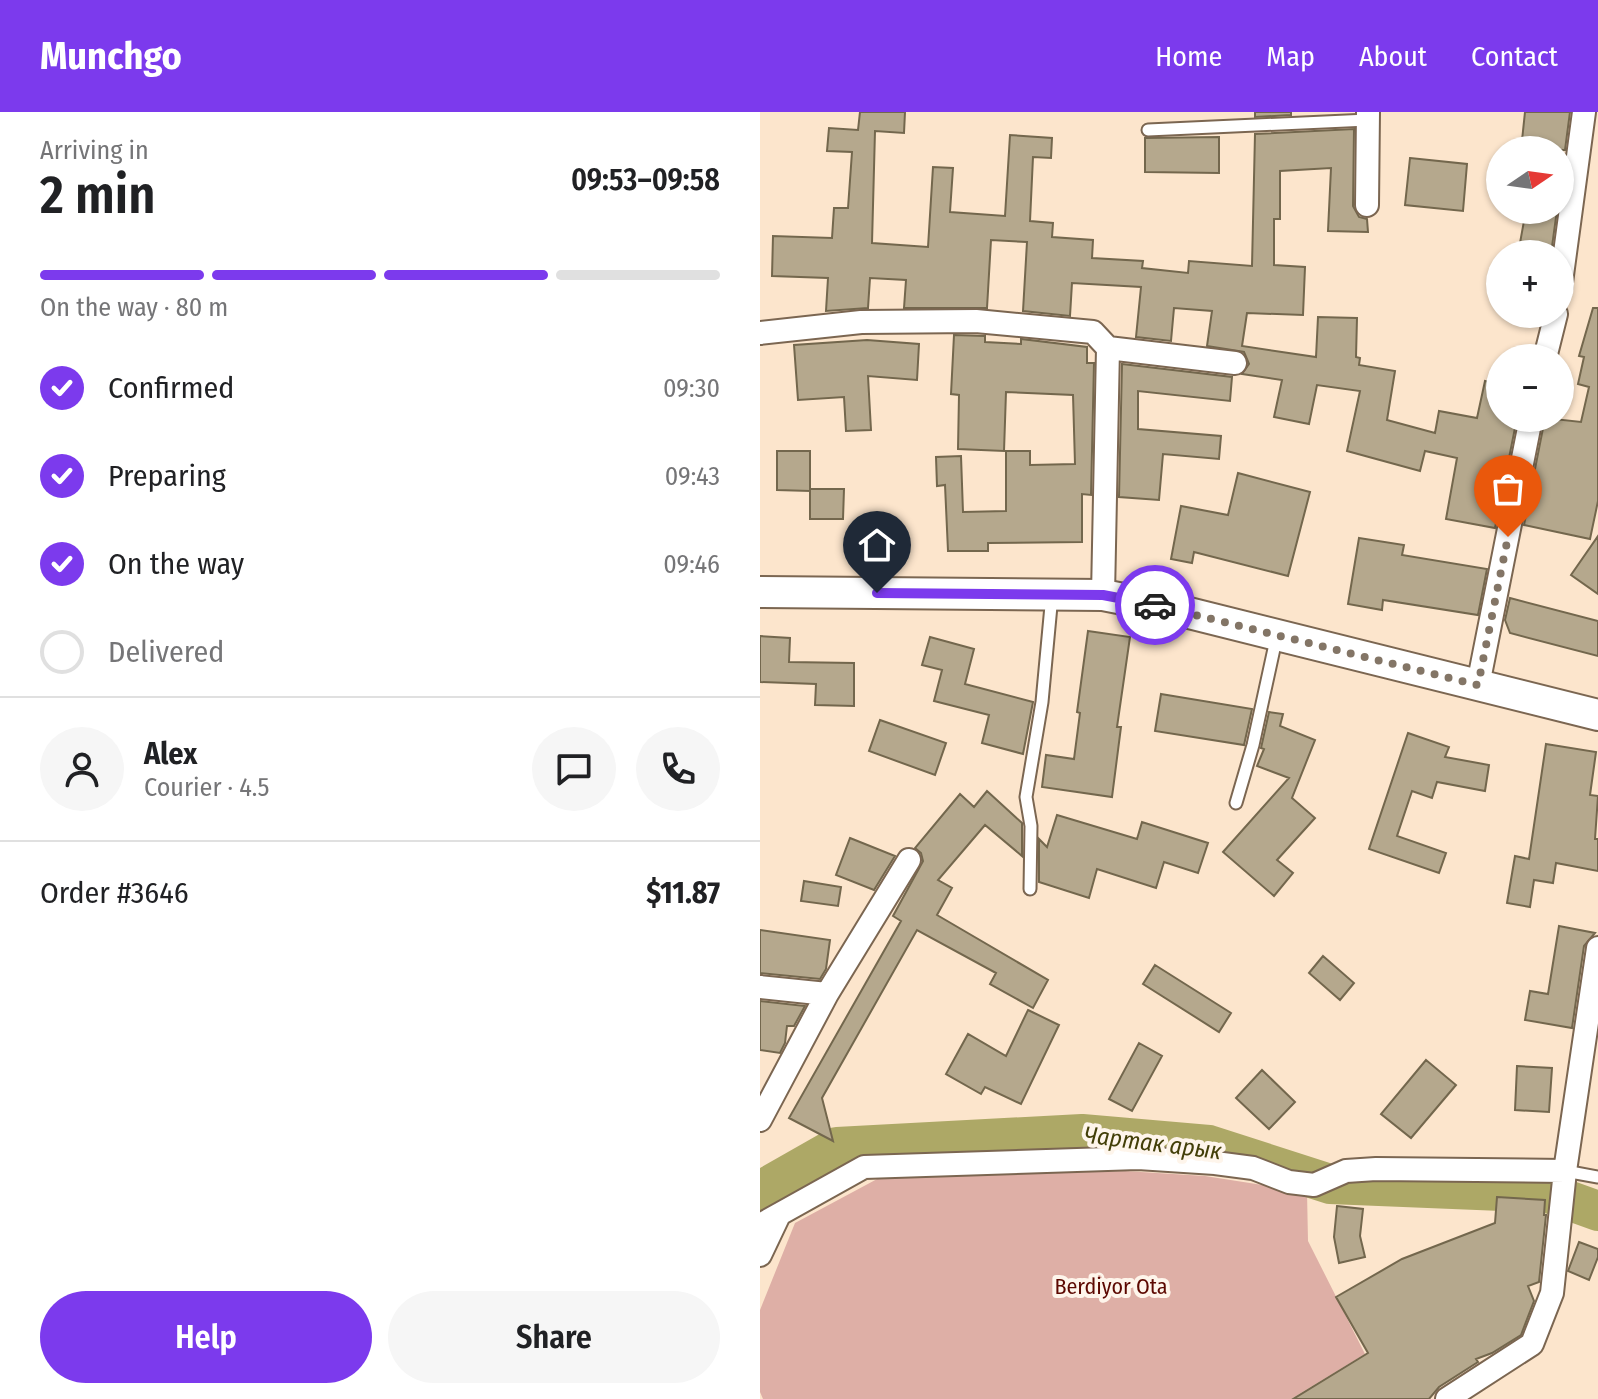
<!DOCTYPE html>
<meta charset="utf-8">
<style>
:root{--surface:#fff;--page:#f6f6f6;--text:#202124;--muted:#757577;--line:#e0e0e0;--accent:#7c3aed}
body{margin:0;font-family:"Fira Sans Condensed",sans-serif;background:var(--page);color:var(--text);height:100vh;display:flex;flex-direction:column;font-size:30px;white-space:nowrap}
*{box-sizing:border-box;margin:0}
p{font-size:26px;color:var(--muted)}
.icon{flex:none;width:44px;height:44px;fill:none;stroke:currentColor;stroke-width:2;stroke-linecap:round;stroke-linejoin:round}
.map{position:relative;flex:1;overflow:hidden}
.side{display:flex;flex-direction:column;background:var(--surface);width:760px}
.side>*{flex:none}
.needle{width:52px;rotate:77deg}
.controls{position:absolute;left:726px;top:24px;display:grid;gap:16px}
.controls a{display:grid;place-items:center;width:88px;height:88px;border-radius:50%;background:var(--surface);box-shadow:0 2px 6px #0004;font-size:40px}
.pin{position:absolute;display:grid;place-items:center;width:68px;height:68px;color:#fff;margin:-82px -34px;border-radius:50% 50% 50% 0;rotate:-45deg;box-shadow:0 0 8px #0007}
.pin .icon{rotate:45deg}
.courier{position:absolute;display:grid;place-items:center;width:80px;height:80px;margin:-40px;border:6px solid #7c3aed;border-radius:50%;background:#fff;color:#222;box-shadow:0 2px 10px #0007}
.head em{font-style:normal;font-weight:600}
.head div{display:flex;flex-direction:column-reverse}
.head{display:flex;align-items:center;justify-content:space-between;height:136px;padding:0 40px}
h1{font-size:52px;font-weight:600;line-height:60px}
.bar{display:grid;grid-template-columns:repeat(4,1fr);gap:12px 8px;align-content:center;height:96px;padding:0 40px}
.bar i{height:10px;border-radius:6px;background:var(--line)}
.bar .selected{background:var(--accent)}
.bar p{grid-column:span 4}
.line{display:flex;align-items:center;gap:20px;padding:0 40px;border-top:2px solid var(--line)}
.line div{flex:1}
.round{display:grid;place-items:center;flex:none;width:84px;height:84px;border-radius:42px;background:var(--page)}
ol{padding:0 40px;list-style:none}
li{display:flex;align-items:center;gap:24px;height:88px}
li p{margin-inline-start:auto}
li .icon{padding:8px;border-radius:50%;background:var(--accent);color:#fff;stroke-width:4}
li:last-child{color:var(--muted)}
li i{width:44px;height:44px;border:4px solid var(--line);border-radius:50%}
.primary-button{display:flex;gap:16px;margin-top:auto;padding:16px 40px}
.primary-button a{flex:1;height:92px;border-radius:48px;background:var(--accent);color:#fff;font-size:32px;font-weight:600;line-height:92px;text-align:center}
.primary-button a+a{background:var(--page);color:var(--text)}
header{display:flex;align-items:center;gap:48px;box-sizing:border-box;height:112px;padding:0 40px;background:var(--accent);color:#fff}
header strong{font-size:38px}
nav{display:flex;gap:44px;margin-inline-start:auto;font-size:28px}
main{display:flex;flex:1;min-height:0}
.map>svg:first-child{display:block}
</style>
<header>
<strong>Munchgo</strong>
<nav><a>Home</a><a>Map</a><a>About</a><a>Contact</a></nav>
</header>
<main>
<section class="side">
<div class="head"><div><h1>2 min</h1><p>Arriving in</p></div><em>09:53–09:58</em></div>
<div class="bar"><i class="selected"></i><i class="selected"></i><i class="selected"></i><i></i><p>On the way · 80 m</p></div>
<ol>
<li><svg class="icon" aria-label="check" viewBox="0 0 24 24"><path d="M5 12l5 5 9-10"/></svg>Confirmed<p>09:30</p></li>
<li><svg class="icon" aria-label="check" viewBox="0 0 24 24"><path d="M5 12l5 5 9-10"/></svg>Preparing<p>09:43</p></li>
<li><svg class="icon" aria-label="check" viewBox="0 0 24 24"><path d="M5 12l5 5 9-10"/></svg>On the way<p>09:46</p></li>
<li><i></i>Delivered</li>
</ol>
<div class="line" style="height:144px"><a class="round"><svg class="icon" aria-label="person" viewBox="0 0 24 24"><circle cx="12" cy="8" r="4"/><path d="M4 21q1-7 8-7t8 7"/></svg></a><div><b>Alex</b><p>Courier · 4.5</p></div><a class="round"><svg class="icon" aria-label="chat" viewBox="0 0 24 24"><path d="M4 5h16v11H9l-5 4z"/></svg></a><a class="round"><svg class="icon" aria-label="phone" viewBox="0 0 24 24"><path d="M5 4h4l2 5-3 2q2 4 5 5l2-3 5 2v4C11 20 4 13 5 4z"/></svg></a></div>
<div class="line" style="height:104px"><div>Order #3646</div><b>$11.87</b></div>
<div class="primary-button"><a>Help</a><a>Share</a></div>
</section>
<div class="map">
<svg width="838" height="1287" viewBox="0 0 838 1287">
<rect width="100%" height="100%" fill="#fce5cc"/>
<path fill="#deafa6" d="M365,1059L445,1064L547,1080L548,1129L605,1242L531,1287H3L0,1280V1198L35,1111L119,1066Z"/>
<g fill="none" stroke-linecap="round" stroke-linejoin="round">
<path stroke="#ada866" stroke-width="40" d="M0,1079L77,1035L322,1022L449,1033L570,1072L788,1081L838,1099"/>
</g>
<path fill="#b5a88d" stroke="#73674d" stroke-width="2" d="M100,0H145L144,21L115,19L112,131L168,135L173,55L193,56L190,100L245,104L250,23L292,26L291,46L273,45L270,109L293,111L292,125L333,128L332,146L383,149L382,156L428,161L429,149L492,154L495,22L594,17L593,94L599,105L607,107L608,120L568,119L571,56L520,59V107H514V153L545,155L543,203L487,201L482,234L556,245L558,205L597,206L596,245L600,246L599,253L635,259L627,308L675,321L679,299L717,306L725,269L740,272V306H757L735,416L686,407L697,346L665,339L660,359L587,339L600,279L557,273L549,312L514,305L522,268L482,262L489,252L484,240L447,234L452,199L414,196L411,229L376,225L381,175L312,171L310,204L263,199L267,130L231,128L227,196H144L146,168L110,166L108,196L66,199L68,166L12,164L13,124L72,126L74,96H88L92,40L67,39L69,16L98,18Z
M495,0H531V3L495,5Z
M765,0H810L805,38H761Z
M459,25V61L385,60V26Z
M650,46L707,52L703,99L645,93Z
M766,98H797L791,142H758Z
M833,196H838V389L830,427L764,413L785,306L821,310L829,275L818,272L824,245L819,244Z
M194,223L225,224V230L261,232V227L327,235V251H334L331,383L322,382V430L228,431V439H188L185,373L177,374L176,345L201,344L203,400L246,399V339H270V353L315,352L313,283L246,280L244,339L198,337L199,283L191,282Z
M107,228L159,232L157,268L108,264L111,318L86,319L84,285L38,288L34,233Z
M362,252L472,265L470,289L378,279V317L461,324L459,347L403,342L399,388L359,385Z
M17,339H50V379L17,378Z
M478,361L550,380L528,464L434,440L432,451L411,447L421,394L468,403Z
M50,377H84L83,407H50Z
M838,424V482L811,463Z
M599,426L644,433L642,443L727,457L718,503L623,488L622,498L588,492Z
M750,486L838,509V544L750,521L745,508Z
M328,519L370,525L357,615H361L352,685L282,675L286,643L314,647L320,601L317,600Z
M0,524L30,526L29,550L94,551V594L55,593L56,572L0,570Z
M170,525L214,537L205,572L273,590L263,642L222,631L229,603L174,589L182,558L162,553Z
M401,582L492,597L484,633L395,619Z
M509,600L523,602L520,614L555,628L532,686L555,706L517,748L533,761L514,784L463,740L529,666L497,654L504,637L501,636Z
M120,608L186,631L175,663L109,639Z
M648,621L689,635L685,645L729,653L725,679L677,670L672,686L652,679L637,724L686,741L679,761L609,737Z
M786,632L836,640L830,683L838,684L835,727H838V759L796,751L793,771L774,768L770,795L747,791L755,744L769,747Z
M227,679L262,711V744L225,713L178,768L192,776L177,803L288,868L273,896L230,872L236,861L157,818L62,986L73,1029L29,1006L141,809L133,804L163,749L161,741L155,736L200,682L214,695Z
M297,703L377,727L382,710L448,731L438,761L404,750L396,776L337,757L329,786L279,770V727L287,735Z
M90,726L135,744L114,778L76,763Z
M44,769L81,775L78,794L41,789Z
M799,814L835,821L824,834L812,916L765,908L770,879L788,882Z
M0,818L70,828L66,857L60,867L0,861Z
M563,844L594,871L580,888L549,861Z
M395,853L471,901L459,920L383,872Z
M0,889L45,894L34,914H27L25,931L20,941L0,938Z
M268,898L299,913L261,992L225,975L221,982L186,962L208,922L246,944Z
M379,931L402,944L372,999L349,987Z
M666,948L696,973L651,1026L621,1002Z
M757,954L792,956L789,1000L755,998Z
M502,958L535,990L509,1017L476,986Z
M737,1085L785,1088L784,1103H786L779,1170L768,1174L774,1189L761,1223L732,1241L716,1247L718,1250L679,1275L669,1287H533L608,1241L576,1185L642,1147L735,1111Z
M577,1094L603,1097L600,1124L605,1145L579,1151L574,1125Z
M819,1130L838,1137V1145L829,1168L808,1159Z"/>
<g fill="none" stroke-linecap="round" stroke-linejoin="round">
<defs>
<path id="lane" d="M388,18L608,8
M476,691L493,633L517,523
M270,777L271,714L266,685L282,590L292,483
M805,1059L838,1065"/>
<path id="street" d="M607,93L608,0
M800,178L824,0
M0,221L101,210L216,209L333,220L348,236L475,251
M785,246L796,202
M343,483L348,236
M718,573L771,306
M0,875L67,882
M0,1008L67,882L149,748
M0,1113L104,1055L378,1046L455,1051L493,1056L529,1070L554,1073L586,1059L616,1057L805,1059
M0,1143L19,1103
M687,1287L772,1232L792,1181L805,1059L838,836"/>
<path id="secondary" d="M0,480L343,483L409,496L838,603"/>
</defs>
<use href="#lane" stroke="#7b6651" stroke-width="15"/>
<use href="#street" stroke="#7b6651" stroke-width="26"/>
<use href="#secondary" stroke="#7b6651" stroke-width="34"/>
<use href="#lane" stroke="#fff" stroke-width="11"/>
<use href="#street" stroke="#fff" stroke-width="22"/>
<use href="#secondary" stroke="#fff" stroke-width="30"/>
</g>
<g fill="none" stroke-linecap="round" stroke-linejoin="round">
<path stroke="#837566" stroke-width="8" stroke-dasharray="0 14.4" d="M395,493L718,573L748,425"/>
<path stroke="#7c3aed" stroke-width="10" d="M117,481L343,483L395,493"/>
</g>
<g text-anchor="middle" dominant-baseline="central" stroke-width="8" stroke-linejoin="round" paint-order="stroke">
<g font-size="22" fill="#5c0801" stroke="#fef5eb">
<text x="351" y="1174">Berdiyor Ota</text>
</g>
<g font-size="24" font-style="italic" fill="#433f09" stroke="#fef5eb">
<text transform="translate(393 1031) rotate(7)">Чартак арык</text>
</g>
</g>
</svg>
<div class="controls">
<a><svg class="needle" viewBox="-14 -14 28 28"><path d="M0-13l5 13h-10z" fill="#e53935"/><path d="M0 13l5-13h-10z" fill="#757577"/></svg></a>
<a>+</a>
<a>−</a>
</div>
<div class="pin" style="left:748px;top:425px;background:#ea580c"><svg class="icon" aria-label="bag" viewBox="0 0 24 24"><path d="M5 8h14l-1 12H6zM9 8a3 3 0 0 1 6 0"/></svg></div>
<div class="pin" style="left:117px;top:481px;background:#1f2937"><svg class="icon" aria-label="home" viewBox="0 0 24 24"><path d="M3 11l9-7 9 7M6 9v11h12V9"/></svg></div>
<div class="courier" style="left:395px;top:493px"><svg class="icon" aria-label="car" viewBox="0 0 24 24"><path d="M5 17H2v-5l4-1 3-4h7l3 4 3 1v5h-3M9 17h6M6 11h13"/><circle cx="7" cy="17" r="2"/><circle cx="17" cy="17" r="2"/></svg></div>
</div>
</main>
